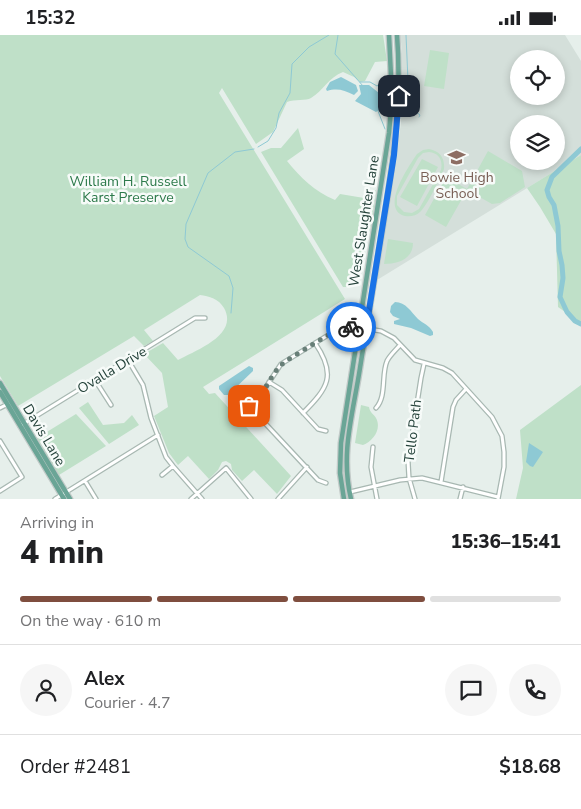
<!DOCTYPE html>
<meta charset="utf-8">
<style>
:root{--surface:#fff;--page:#f6f6f6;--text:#202124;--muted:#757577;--line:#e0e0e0;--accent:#7f4e3f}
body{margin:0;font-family:"Nunito Sans",sans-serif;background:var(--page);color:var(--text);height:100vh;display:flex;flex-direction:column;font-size:19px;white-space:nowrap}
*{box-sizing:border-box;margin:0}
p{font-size:16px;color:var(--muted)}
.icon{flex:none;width:28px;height:28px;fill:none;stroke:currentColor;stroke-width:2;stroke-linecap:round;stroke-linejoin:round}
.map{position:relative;height:464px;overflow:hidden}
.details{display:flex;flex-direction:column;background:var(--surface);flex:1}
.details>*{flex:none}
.tools{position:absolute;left:510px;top:15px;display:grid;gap:10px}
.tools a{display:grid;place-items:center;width:55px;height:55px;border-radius:50%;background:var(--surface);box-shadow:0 2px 8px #0003;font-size:25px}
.pin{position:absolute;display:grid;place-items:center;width:42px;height:42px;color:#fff;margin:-21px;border-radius:10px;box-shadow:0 2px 8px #0006}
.courier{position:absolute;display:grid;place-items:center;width:50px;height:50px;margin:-25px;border:4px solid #1a73e8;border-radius:50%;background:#fff;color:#222;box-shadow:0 1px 6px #0007}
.overview em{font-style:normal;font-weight:800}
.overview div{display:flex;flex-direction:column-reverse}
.overview{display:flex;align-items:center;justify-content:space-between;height:85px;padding:0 20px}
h1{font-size:32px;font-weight:800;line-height:38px}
.bar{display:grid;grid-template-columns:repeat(4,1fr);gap:8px 5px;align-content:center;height:60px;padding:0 20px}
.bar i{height:6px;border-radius:4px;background:var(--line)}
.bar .selected{background:var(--accent)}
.bar p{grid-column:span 4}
.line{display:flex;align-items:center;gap:12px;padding:0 20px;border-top:1px solid var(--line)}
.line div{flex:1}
.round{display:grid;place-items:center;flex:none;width:52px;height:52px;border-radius:26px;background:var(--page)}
.status{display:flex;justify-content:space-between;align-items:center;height:35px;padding:0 25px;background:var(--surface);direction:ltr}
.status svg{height:14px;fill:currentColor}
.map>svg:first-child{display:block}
</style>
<div class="status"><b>15:32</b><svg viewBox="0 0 49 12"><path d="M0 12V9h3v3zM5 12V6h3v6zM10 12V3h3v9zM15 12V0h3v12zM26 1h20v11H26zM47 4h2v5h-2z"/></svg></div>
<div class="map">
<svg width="581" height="464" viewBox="0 0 581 464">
<rect width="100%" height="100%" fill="#e6efeb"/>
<path fill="#d4dfda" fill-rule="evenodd" d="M400,0H565L581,26V120L377,245L401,88L402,14ZM519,24H556V61H519ZM519,89H556V126H519Z"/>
<path fill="#bfe0c8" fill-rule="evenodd" d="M0,0H383L387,26L375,27L365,46L360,47L354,42L343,37C329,42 323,56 311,63C306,66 295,64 287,67L273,97L256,109L222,53L219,58L345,264L203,352L209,359L215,358L291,441L277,459L254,435L242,446L232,435L231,429L226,426L222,427L218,435L209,444L188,421L178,430L169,418L154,381L168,372L162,338L144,319L163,308L178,325C196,315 239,300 224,273C219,264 209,261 200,260L144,295L153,306L144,311L134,301L18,371L0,341Z
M430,15L449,18L444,54L424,51Z
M298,93L304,114L287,126C301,143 314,156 335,165L340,159L364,163L376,155L372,185L357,249L349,252H343L261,117L271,113H281Z
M429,114C440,116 445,123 444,134C440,143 427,171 420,177C416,181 410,182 405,181C379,174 409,131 417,119L423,115ZM429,117C439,118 443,125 441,135L419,174L412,178L404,177L397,170V161L418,123L423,118Z
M488,116L522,136L525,152L500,168L492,169L467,155L446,192L425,180L446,142L467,154Z
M581,120V288L558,272L556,199L540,172L527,153Z
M422,124L438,132L417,171L400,162Z
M388,204L413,208C413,224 398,229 384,229Z
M581,350V464H516L523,433L520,395Z
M88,367L103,390L124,388L132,380L139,390L109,409L79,373Z
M361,370L369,372C370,378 373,378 376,383C382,394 373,406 363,410L355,408Z
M76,379L106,411L59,440L37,403Z"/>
<path fill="#8ec9d4" d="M341,42L356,50L358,56L354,60C344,55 337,53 327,56L326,54L330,47Z
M359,50H369L384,62L382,73L376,77L355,66L361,59Z
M395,267C406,267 411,277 418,284C424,289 429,290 433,297V300L430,301L411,293L394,289V286L400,284L393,281L390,277L391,271Z
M249,331L253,333V336L228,360H224L219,354V351Z
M529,408L543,417L533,432L530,431L526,427Z"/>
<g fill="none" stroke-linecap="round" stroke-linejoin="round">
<path stroke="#8ec9d4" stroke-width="1" d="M338,0L335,19L363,51
M406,0L409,68L411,73L420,80L419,82
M360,47H370L377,51L380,49
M378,76L385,94
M258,112L268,106L276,93L279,78L290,58L292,29L309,12L329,0
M231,278L233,253L229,241L188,212L185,204L186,189L208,138L235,117L254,114"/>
<path stroke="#8ec9d4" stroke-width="5" d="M581,114L552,142L547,155L549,162L554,170L558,191L559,216L562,230L563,243L560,262L567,277L575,286L581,289"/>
<defs>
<path id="minor" d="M128,325L143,350L151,383L166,422L173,431L202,464
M95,345L111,370
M269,347L282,355L318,394L326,396
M0,373L8,369
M376,373C387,361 381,340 387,326C390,320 396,315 400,310
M303,378C328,353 337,340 315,308
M20,391L195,283H205
M0,406L22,442L0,456
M373,412L371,432L377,464
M162,440L173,431
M85,446L96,464
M441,447L453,372L456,365L466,354
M326,448L318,445L249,371L262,358L281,329L338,294L349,291L381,296L394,303L415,325L443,333L452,338L492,382L502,401L504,417V432L498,464
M350,457L400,445L422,443L498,462
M55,464L158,400
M191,464L226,433L251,464
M278,464L307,432
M415,464L409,443L408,426L421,343L424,329
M460,464L463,452"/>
<path id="major" d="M0,348L70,464
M0,357L64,464
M344,464L340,438L341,408L389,98L392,62L389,0
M351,464C340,418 353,379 360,333C368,284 376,234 384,184C394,122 402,63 397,0"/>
</defs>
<use href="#minor" stroke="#a8b8b2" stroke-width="5.5"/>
<use href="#major" stroke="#c2cac8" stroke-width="7"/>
<use href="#minor" stroke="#fff" stroke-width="3"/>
<use href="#major" stroke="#6aa596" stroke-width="4.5"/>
</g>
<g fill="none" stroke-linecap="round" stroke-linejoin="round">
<path stroke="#687f78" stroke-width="5" stroke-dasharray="0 9" d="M249,371L262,358L275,337L284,327L338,294L351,292"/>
<path stroke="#1a73e8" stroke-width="6" d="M351,292L366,294L394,120L399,61"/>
</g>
<defs>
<symbol id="school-bare" viewBox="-9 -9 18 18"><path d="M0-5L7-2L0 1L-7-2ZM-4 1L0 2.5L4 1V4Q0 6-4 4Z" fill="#8d6e63" stroke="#f7fbf9" stroke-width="2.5" paint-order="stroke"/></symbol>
</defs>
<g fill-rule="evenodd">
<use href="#school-bare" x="444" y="110" width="25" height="25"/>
</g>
<g text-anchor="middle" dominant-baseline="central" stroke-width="5" stroke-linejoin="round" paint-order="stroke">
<g font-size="14" fill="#785e54" stroke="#f7fbf9">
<text x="457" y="142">Bowie High<tspan x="457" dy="16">School</tspan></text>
</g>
<g font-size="14" fill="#2d7a4b" stroke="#f7fbf9">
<text x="128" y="146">William H. Russell<tspan x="128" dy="16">Karst Preserve</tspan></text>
</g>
<g font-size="14" fill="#24423a" stroke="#f7fbf9">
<text transform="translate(364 186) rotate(-81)">West Slaughter Lane</text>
<text transform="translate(112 335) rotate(-31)">Ovalla Drive</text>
<text transform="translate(413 396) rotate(-83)">Tello Path</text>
<text transform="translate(44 400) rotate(59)">Davis Lane</text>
</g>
</g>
</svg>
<div class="tools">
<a><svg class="icon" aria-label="locate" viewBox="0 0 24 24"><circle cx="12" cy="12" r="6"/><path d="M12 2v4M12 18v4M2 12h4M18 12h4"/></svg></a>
<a><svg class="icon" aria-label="layers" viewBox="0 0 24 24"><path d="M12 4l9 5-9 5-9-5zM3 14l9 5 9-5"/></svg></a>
</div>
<div class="pin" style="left:249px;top:371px;background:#ea580c"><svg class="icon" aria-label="bag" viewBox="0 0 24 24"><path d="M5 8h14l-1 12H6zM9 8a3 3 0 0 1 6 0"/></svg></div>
<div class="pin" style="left:399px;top:61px;background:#1f2937"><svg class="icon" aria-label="home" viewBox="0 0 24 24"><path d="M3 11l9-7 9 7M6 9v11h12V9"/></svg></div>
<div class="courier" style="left:351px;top:292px"><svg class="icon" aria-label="bike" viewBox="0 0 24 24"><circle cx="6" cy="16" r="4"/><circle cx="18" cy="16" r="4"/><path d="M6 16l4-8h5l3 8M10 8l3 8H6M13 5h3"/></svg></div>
</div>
<section class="details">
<div class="overview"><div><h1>4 min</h1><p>Arriving in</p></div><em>15:36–15:41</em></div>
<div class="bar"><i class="selected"></i><i class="selected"></i><i class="selected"></i><i></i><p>On the way · 610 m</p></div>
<div class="line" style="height:90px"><a class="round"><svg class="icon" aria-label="person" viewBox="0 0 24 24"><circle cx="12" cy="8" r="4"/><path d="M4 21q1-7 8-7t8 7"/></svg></a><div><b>Alex</b><p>Courier · 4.7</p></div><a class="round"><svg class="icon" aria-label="chat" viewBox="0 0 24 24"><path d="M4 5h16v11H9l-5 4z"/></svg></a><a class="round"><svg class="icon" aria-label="phone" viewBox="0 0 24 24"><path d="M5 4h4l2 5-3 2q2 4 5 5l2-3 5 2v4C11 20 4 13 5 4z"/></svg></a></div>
<div class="line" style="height:65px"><div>Order #2481</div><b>$18.68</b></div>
</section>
